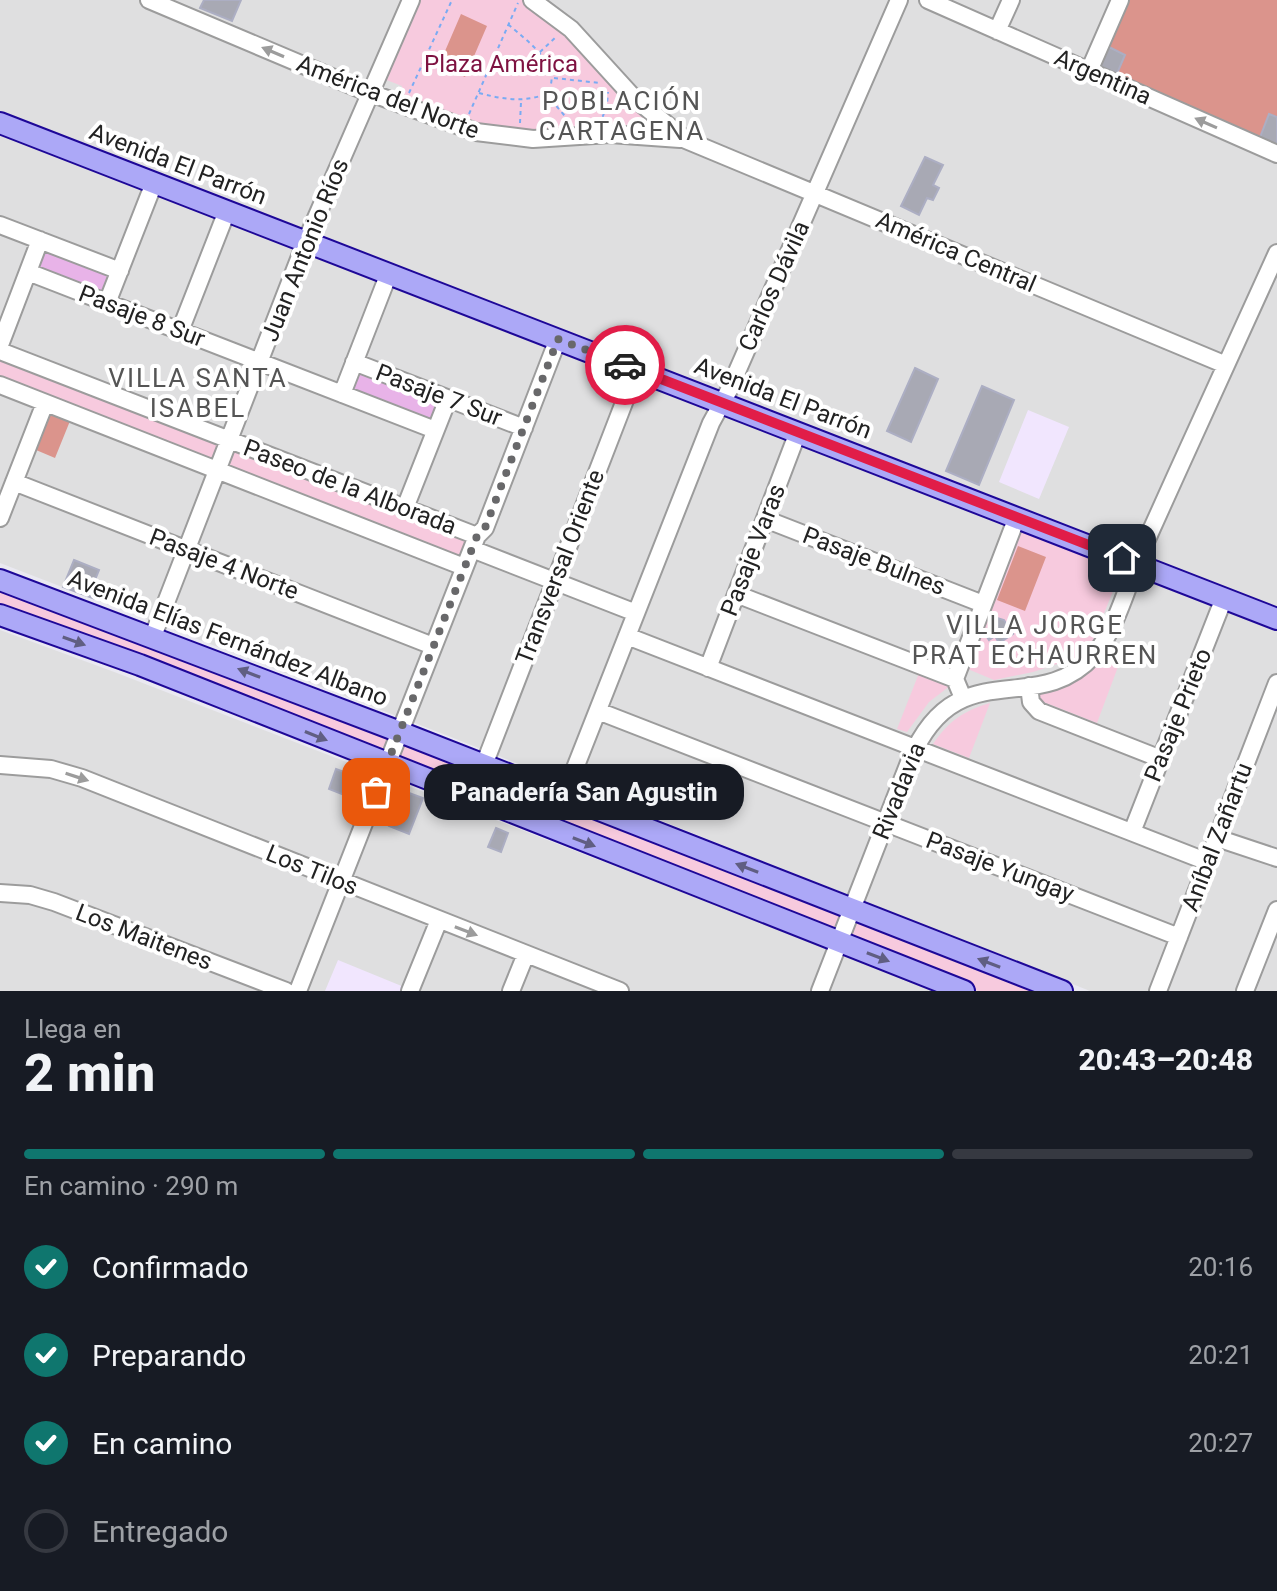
<!DOCTYPE html>
<html lang="es">
<meta charset="utf-8">
<style>
:root{--surface:#171b24;--page:#20242c;--text:#f1f3f6;--muted:#9ea1a6;--line:#363941;--accent:#0f766e}
body{margin:0;font-family:Roboto,sans-serif;background:var(--page);color:var(--text);height:100vh;display:flex;flex-direction:column;font-size:30px;white-space:nowrap}
*{box-sizing:border-box;margin:0}
p{font-size:26px;color:var(--muted)}
.icon{flex:none;width:44px;height:44px;fill:none;stroke:currentColor;stroke-width:2;stroke-linecap:round;stroke-linejoin:round}
.map{position:relative;height:991px;overflow:hidden}
.panel{display:flex;flex-direction:column;background:var(--surface);flex:1}
.panel>*{flex:none}
.pin{position:absolute;display:grid;place-items:center;width:68px;height:68px;color:#fff;margin:-34px;border-radius:16px;box-shadow:0 4px 12px #0006}
.courier{position:absolute;display:grid;place-items:center;width:80px;height:80px;margin:-40px;border:6px solid #e11d48;border-radius:50%;background:#fff;color:#222;box-shadow:0 2px 10px #0007}
.bubble{position:absolute;height:56px;border-radius:24px;background:var(--surface);box-shadow:0 4px 12px #0003;font-size:26px;font-weight:800;line-height:56px;text-align:center}
.head em{font-style:normal;font-weight:800}
.head div{display:flex;flex-direction:column-reverse}
.head{display:flex;align-items:center;justify-content:space-between;height:136px;padding:0 24px}
h1{font-size:52px;font-weight:800;line-height:60px}
.bar{display:grid;grid-template-columns:repeat(4,1fr);gap:12px 8px;align-content:center;height:96px;padding:0 24px}
.bar i{height:10px;border-radius:6px;background:var(--line)}
.bar .active{background:var(--accent)}
.bar p{grid-column:span 4}
ol{padding:0 24px;list-style:none}
li{display:flex;align-items:center;gap:24px;height:88px}
li p{margin-inline-start:auto}
li .icon{padding:8px;border-radius:50%;background:var(--accent);color:#fff;stroke-width:4}
li:last-child{color:var(--muted)}
li i{width:44px;height:44px;border:4px solid var(--line);border-radius:50%}
.map>svg:first-child{display:block}
</style>
<div class="map">
<svg width="1277" height="991" viewBox="0 0 1277 991">
<rect width="100%" height="100%" fill="#eae9f1"/>
<path fill="#dfdfe0" d="M0,0H1277V991H1090L446,735L0,563Z
M0,630L117,673L937,991H0Z"/>
<path fill="#f1e6fe" d="M1028,410L1069,427L1039,499L999,482Z
M338,960L404,987L402,991H325Z"/>
<path fill="#e8b3e8" d="M44,248L108,273L100,295L36,270Z
M358,368L441,401L432,425L348,393Z"/>
<path fill="#f7cade" d="M418,0H524L569,35L597,64L621,97L653,127L590,126L532,135L480,127L410,102L401,94L402,86L384,79Z
M0,359L466,539L463,559L0,381Z
M1017,525L1122,569L1092,643L1075,658L1033,672L994,680L963,667Z
M0,587L20,592L1039,991H978L0,610Z
M1113,644L1125,648L1097,723L1028,696L1074,683Z
M921,668L955,682L929,702L907,732L897,729Z
M990,703L969,758L933,744C949,721 963,711 990,703Z"/>
<path fill="#db948c" d="M1125,0H1277V148L1102,70L1098,61Z
M461,14L487,26L465,77L439,65Z
M51,413L70,421L55,458L36,450Z
M1018,546L1046,557L1025,611L997,600Z"/>
<path fill="#a8a9b4" stroke="#acaec3" stroke-width="2" d="M204,0H241L232,21L200,8Z
M1105,45L1125,55L1116,76L1102,70L1098,61Z
M1269,114L1277,117V148L1259,140Z
M925,157L943,165L933,185L939,188L933,200L927,198L919,215L901,206Z
M627,326L641,332L636,345L622,339Z
M915,368L938,379L911,442L887,431Z
M982,386L1014,400L979,485L946,471Z
M74,560L99,570L95,580L101,582L95,599L63,587Z
M997,618L1004,620L1013,634L999,643L995,636L989,640L984,632L997,624L995,623Z
M336,769L365,780L367,788L362,802L329,789Z
M409,793L423,798L409,834L389,826L400,797Z
M496,828L508,833L501,852L488,847Z"/>
<g fill="none" stroke-linecap="round" stroke-linejoin="round">
<defs>
<path id="minor" d="M149,0L360,89L476,132L533,139L610,134L680,139
M532,0L571,29L633,97L686,140L1226,365
M928,0L1277,154
M997,31L1011,0
M1089,71L1120,0
M0,225L120,271
M28,272L435,430
M107,303L154,183
M180,331L227,211
M0,345L40,240
M0,351L477,536
M354,362L524,428
M0,385L464,567
M342,394L389,273
M14,482L433,646
M405,508L448,399
M0,518L45,403
M765,519L983,604
M472,549L636,613
M736,594L955,679L963,698
M153,636L306,241L411,0
M627,636L1208,862
M708,668L798,432
M955,679L1017,517
M1029,686L1031,702L1039,711L1161,759
M598,711L1179,937
M0,765L51,769L82,778L620,991
M484,765L637,369
M564,796L711,423L729,390L899,0
M1132,832L1224,598
M1217,838L1277,858
M0,893L30,895L54,902L286,991
M298,991L477,536L485,528L558,339
M410,991L439,920
M511,991L526,954
M820,991L910,760C957,649 1036,720 1094,655C1117,629 1129,579 1144,546C1188,448 1233,350 1277,253
M1158,991L1277,683
M1245,991L1277,910"/>
<path id="major" d="M0,123L1277,619
M0,580L400,732L1062,991
M0,615L140,665L964,991"/>
</defs>
<use href="#minor" stroke="#9c9c9c" stroke-width="20"/>
<use href="#major" stroke="#1e0898" stroke-width="24"/>
<path stroke="#79abf3" stroke-width="2" stroke-dasharray="4 4" stroke-linecap="butt" d="M540,52L556,37
M554,78L600,83
M409,93L452,0
M479,93C502,99 523,103 546,94C566,68 527,41 509,25
M546,94L570,122
M469,114L518,3
M595,120L603,116L607,104L608,92
M520,123L521,102"/>
<use href="#minor" stroke="#fff" stroke-width="16"/>
<use href="#major" stroke="#aca8f7" stroke-width="20"/>
</g>
<defs><path id="oneway-solid" d="M-6-.8H1V-3.2L6.5 0L1 3.2V.8H-6Z" transform="scale(2)"/></defs>
<g fill="#9c9c9c">
<use href="#oneway-solid" transform="translate(273 52) rotate(-157)"/>
<use href="#oneway-solid" transform="translate(1206 123) rotate(-156)"/>
<use href="#oneway-solid" transform="translate(77 777) rotate(18)"/>
<use href="#oneway-solid" transform="translate(466 931) rotate(21)"/>
</g>
<g fill="#605e82">
<use href="#oneway-solid" transform="translate(74 641) rotate(20)"/>
<use href="#oneway-solid" transform="translate(249 673) rotate(-159)"/>
<use href="#oneway-solid" transform="translate(316 736) rotate(22)"/>
<use href="#oneway-solid" transform="translate(584 842) rotate(21)"/>
<use href="#oneway-solid" transform="translate(747 868) rotate(-159)"/>
<use href="#oneway-solid" transform="translate(878 957) rotate(21)"/>
<use href="#oneway-solid" transform="translate(989 963) rotate(-159)"/>
</g>
<g fill="none" stroke-linecap="round" stroke-linejoin="round">
<path stroke="#68686a" stroke-width="8" stroke-dasharray="0 14.4" d="M376,792L477,536L485,528L558,339L625,365"/>
<path stroke="#e11d48" stroke-width="10" d="M625,365L1122,558"/>
</g>
<g text-anchor="middle" dominant-baseline="central" stroke-width="8" stroke-linejoin="round" paint-order="stroke">
<g font-size="24" fill="#7e1241" stroke="#fff">
<text x="501" y="64">Plaza América</text>
</g>
<g font-size="24" fill="#222" stroke="#fff">
<text transform="translate(1103 77) rotate(24)">Argentina</text>
<text transform="translate(388 97) rotate(21)">América del Norte</text>
<text transform="translate(178 164) rotate(21)">Avenida El Parrón</text>
<text transform="translate(305 250) rotate(-68)">Juan Antonio Ríos</text>
<text transform="translate(956 252) rotate(23)">América Central</text>
<text transform="translate(774 286) rotate(-66)">Carlos Dávila</text>
<text transform="translate(142 316) rotate(21)">Pasaje 8 Sur</text>
<text transform="translate(439 395) rotate(21)">Pasaje 7 Sur</text>
<text transform="translate(783 398) rotate(21)">Avenida El Parrón</text>
<text transform="translate(350 487) rotate(21)">Paseo de la Alborada</text>
<text transform="translate(753 550) rotate(-69)">Pasaje Varas</text>
<text transform="translate(874 561) rotate(21)">Pasaje Bulnes</text>
<text transform="translate(224 564) rotate(21)">Pasaje 4 Norte</text>
<text transform="translate(560 567) rotate(-69)">Transversal Oriente</text>
<text transform="translate(228 638) rotate(21)">Avenida Elías Fernández Albano</text>
<text transform="translate(1178 715) rotate(-68)">Pasaje Prieto</text>
<text transform="translate(899 791) rotate(-68)">Rivadavia</text>
<text transform="translate(1217 837) rotate(-69)">Aníbal Zañartu</text>
<text transform="translate(1000 867) rotate(21)">Pasaje Yungay</text>
<text transform="translate(312 870) rotate(22)">Los Tilos</text>
<text transform="translate(144 937) rotate(21)">Los Maitenes</text>
</g>
<g font-size="26" letter-spacing="2" fill="#555" stroke="#fff">
<text x="622" y="101">POBLACIÓN<tspan x="622" dy="30">CARTAGENA</tspan></text>
<text x="198" y="378">VILLA SANTA<tspan x="198" dy="30">ISABEL</tspan></text>
<text x="1035" y="625">VILLA JORGE<tspan x="1035" dy="30">PRAT ECHAURREN</tspan></text>
</g>
</g>
</svg>
<div class="pin" style="left:376px;top:792px;background:#ea580c"><svg class="icon" aria-label="bag" viewBox="0 0 24 24"><path d="M5 8h14l-1 12H6zM9 8a3 3 0 0 1 6 0"/></svg></div>
<div class="pin" style="left:1122px;top:558px;background:#1f2937"><svg class="icon" aria-label="home" viewBox="0 0 24 24"><path d="M3 11l9-7 9 7M6 9v11h12V9"/></svg></div>
<div class="courier" style="left:625px;top:365px"><svg class="icon" aria-label="car" viewBox="0 0 24 24"><path d="M5 17H2v-5l4-1 3-4h7l3 4 3 1v5h-3M9 17h6M6 11h13"/><circle cx="7" cy="17" r="2"/><circle cx="17" cy="17" r="2"/></svg></div>
<div class="bubble" style="left:424px;top:764px;width:320px">Panadería San Agustin</div>
</div>
<section class="panel">
<div class="head"><div><h1>2 min</h1><p>Llega en</p></div><em>20:43–20:48</em></div>
<div class="bar"><i class="active"></i><i class="active"></i><i class="active"></i><i></i><p>En camino · 290 m</p></div>
<ol>
<li><svg class="icon" aria-label="check" viewBox="0 0 24 24"><path d="M5 12l5 5 9-10"/></svg>Confirmado<p>20:16</p></li>
<li><svg class="icon" aria-label="check" viewBox="0 0 24 24"><path d="M5 12l5 5 9-10"/></svg>Preparando<p>20:21</p></li>
<li><svg class="icon" aria-label="check" viewBox="0 0 24 24"><path d="M5 12l5 5 9-10"/></svg>En camino<p>20:27</p></li>
<li><i></i>Entregado</li>
</ol>
</section>
